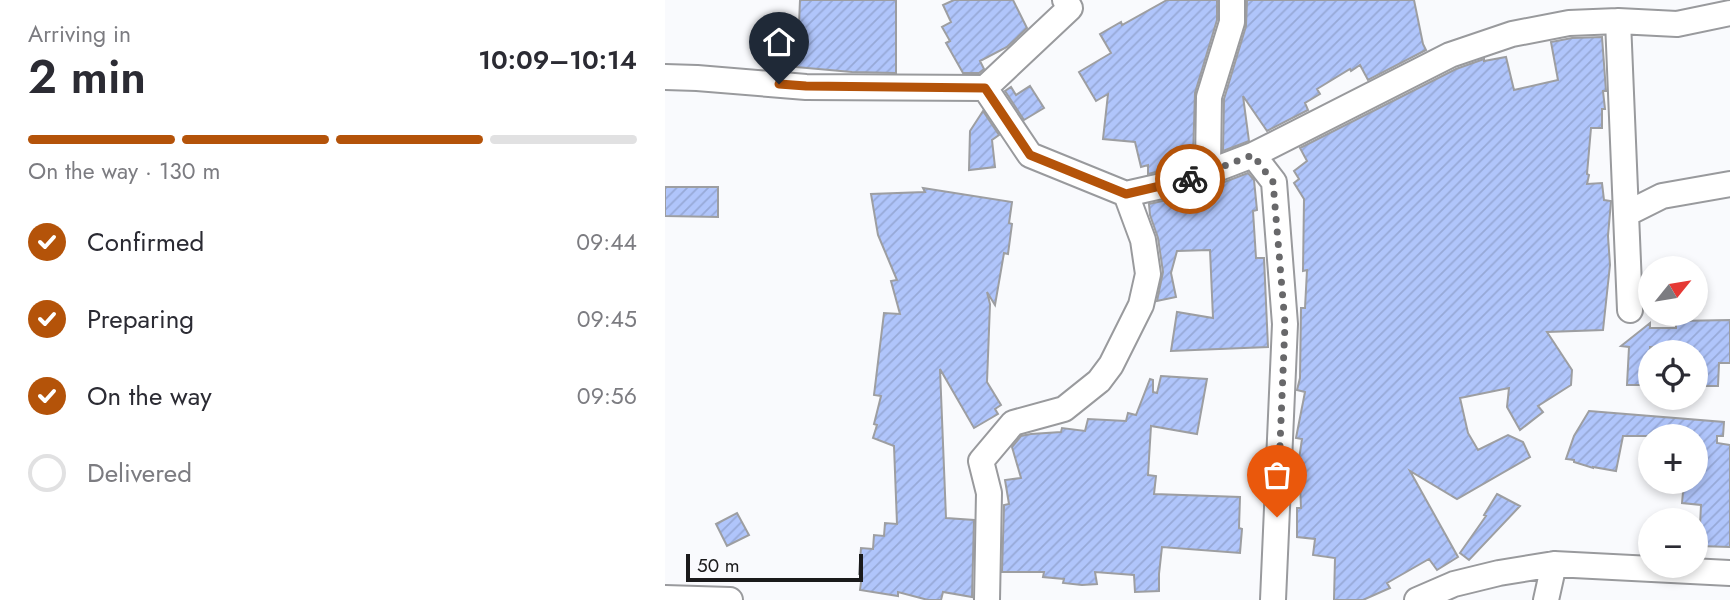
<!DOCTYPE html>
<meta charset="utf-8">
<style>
:root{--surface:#fff;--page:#f2f2f3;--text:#2b2b33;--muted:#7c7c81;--line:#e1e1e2;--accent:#b45309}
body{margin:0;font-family:Jost,sans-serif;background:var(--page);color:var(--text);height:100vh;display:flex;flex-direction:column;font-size:26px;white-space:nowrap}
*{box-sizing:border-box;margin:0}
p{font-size:23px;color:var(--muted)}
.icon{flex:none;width:38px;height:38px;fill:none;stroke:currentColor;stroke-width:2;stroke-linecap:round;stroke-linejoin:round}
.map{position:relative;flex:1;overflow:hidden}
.side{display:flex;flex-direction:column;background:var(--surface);width:665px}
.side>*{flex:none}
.needle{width:46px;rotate:60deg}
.fabs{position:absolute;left:973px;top:256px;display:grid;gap:14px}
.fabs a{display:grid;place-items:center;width:70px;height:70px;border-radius:50%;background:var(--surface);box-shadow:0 4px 10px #0003;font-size:35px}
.scale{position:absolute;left:21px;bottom:18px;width:177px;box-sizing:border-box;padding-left:7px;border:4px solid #1a1a1b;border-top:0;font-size:19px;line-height:24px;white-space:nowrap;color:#1a1a1b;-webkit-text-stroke:5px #f9fafd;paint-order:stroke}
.pin{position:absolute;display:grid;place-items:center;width:60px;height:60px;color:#fff;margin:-72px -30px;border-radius:50% 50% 50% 0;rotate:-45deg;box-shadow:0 0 7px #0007}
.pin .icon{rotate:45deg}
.courier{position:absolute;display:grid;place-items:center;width:70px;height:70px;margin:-35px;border:5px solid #b45309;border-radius:50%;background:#fff;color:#222;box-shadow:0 2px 9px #0007}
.summary em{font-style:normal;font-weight:600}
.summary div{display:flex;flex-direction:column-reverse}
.summary{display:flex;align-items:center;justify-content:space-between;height:119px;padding:0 28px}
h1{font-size:46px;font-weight:600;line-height:52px}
.bar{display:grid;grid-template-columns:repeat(4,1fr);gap:10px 7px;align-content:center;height:84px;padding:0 28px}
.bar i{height:9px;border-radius:5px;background:var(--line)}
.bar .selected{background:var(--accent)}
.bar p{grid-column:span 4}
ol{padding:0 28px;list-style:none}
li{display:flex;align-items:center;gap:21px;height:77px}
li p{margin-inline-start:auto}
li .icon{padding:7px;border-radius:50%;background:var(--accent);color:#fff;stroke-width:4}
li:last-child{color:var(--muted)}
li i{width:38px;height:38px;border:4px solid var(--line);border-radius:50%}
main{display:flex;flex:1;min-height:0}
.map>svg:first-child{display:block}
</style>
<main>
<section class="side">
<div class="summary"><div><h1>2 min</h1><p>Arriving in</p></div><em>10:09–10:14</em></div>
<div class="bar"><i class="selected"></i><i class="selected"></i><i class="selected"></i><i></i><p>On the way · 130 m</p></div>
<ol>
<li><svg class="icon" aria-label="check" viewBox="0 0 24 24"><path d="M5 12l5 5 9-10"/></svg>Confirmed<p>09:44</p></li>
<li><svg class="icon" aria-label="check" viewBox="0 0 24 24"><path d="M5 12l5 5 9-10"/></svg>Preparing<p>09:45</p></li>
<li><svg class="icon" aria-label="check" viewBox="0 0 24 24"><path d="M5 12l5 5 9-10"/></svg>On the way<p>09:56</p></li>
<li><i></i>Delivered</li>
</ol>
</section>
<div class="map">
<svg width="1065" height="600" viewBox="0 0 1065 600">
<defs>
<pattern id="building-hatch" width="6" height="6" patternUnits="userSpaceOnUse" patternTransform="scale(1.75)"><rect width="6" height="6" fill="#b0c5fb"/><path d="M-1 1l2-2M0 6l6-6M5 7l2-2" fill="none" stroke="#97a9d7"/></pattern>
</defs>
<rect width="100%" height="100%" fill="#f9fafd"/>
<path fill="url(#building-hatch)" stroke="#9d9ea1" stroke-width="2" d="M135,0H231V73L187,72L96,64L98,44L133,48Z
M289,0H348L362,28L342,47L315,61L319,69L314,73H298L281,43L285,41L277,27L286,22L278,5Z
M502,0H552V20L530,93L528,157L516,166L483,174V165L476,167L470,142L438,139L443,94L431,101L414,72L446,53L435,34L456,22L457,25Z
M582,0H749L758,44L761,50L703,80L695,65L686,71L685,69L652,89L655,94L640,103L643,110L602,131L578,96L584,141L558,151L559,99L581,26Z
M937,37L941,91H938L940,109H937V128H926L922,174L924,175L922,184L937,183L939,200L946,201L943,236L945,265L938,330L882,332L907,370L906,385L873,406L878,412L855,430L842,407L844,388L795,398L803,433L813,450L843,435L858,442L865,457L792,499L745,471L793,557L772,570L764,559L722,583L725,588L698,600H669L670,558L648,555L650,539L632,537V508H636L634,459L637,439L631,438L640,392L632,390L635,378L636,308H640L642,270L638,271L639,199L629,183L634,179L629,171L642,161L635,148L791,69L819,59V61L841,57L849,90L893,80L886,42L907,38Z
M365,86L379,108L359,120L340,91L346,87L351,95Z
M318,111L334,135L327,140L330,167L304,170L305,131Z
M583,173L589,180L592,210L588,211L591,258H599L603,347L506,351L512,312L548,318L545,250L512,251L506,273L511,297L492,301L498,272L493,238L485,215L484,204L528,194Z
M0,187H53V217L0,216Z
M258,188L347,202L344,223L347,224L343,254L339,253L330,305L322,292L325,304L322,382L336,405L330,409L333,414L309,428L275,369L281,518L309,520L307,597L278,592L276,600H263L233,592V596L195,590L197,574H194L196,548L208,549L209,535L219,536L220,523L232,524L229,446L208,438L212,425L209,424L216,396L209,395L219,313L235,314L226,281L232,280L213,235L206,194L260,192Z
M1065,320V363H1054L1053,386H1031V352H1027V348L985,347V385H962L964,347L956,346L985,323V328H1011V321Z
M496,376L542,379L532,434L486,426L483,475L491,476L489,494L575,497L574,528L577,529L575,553L497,547L494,574V591L470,592L469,575L430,572L432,584L417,585L398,583L399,579L378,577L379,572H337L339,505L344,504L340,480L356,478L347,447L356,436L366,434L396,432L397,428L420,431L423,419L461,421L463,413L471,415L485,379L488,380V392L492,393Z
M924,411L1059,422L1058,436H1052V443L1065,445V547L1034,546L1036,505L1017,503L1019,481H1031V436H958L951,471L928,467V468L909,462V460L901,459L909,436Z
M832,494L855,506L804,560L795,553L821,516L819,515Z
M72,513L84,535L62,546L51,524Z"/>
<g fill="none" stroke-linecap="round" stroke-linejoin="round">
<defs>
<path id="street" d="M400,0L405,8L320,88L365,155L461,194L523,180L588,155L785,55L847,34L904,23L953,21L1012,24L1065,13
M953,21L965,310
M0,77L32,78L141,87L320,88
M588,155L609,182L620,324L608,600
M524,179L543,164L544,97L567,22V0
M961,214L997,196L1065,184
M0,598L65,600
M322,600L324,493L316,461L348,423L399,409L434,381L446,365L476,305L483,274L478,240L461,194
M752,600L789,584L834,573L889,564L1065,573
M881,600L889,564"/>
</defs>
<use href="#street" stroke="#999a9d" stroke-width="28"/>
<use href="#street" stroke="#fff" stroke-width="24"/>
</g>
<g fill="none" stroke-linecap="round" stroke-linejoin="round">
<path stroke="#68686a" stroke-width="7" stroke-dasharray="0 12.6" d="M525,179L588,155L608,182L620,324L612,517"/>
<path stroke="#b45309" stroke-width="9" d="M114,84L141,86L320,88L365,155L461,194L525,179"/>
</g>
</svg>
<div class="fabs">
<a><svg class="needle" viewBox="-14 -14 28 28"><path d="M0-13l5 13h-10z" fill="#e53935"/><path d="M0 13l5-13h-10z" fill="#7c7c81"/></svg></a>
<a><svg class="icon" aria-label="locate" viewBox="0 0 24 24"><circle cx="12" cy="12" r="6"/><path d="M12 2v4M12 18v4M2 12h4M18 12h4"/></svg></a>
<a>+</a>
<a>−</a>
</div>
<div class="scale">50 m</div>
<div class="pin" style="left:612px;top:517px;background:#ea580c"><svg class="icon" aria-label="bag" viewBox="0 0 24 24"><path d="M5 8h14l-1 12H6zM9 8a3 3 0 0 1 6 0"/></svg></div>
<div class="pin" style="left:114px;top:84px;background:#1f2937"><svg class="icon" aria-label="home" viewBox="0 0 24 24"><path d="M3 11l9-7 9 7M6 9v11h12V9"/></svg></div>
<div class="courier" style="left:525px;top:179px"><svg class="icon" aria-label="bike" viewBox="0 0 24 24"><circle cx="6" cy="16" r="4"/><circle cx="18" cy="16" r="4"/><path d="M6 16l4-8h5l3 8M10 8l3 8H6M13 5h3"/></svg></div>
</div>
</main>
